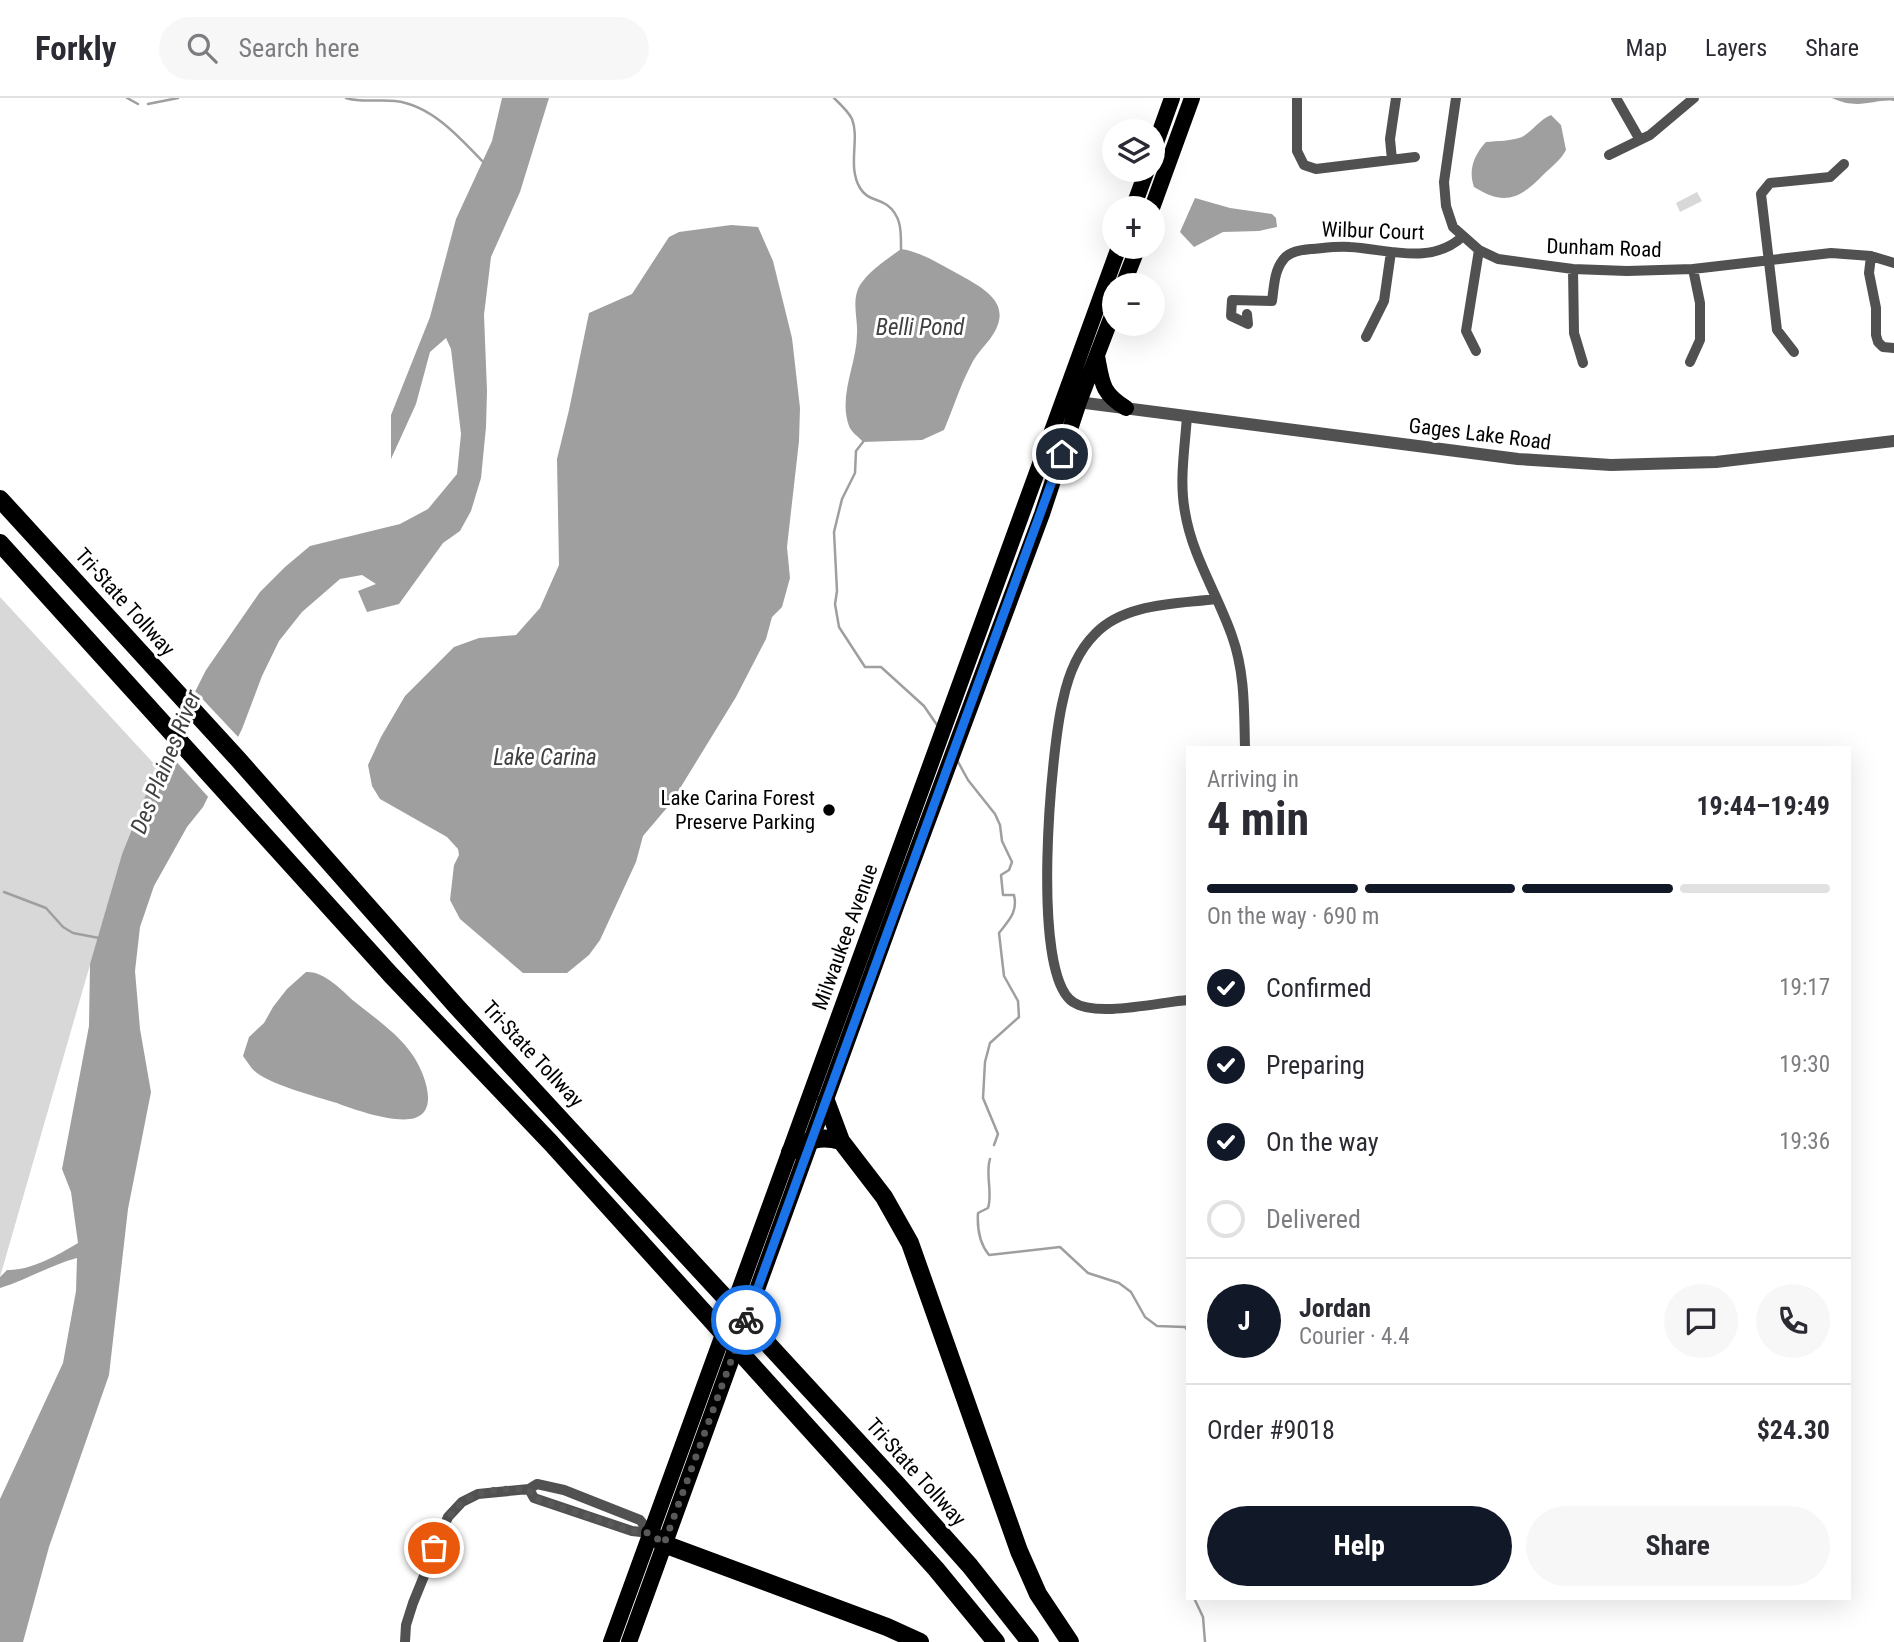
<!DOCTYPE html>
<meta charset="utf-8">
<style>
:root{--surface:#fff;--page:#f7f7f7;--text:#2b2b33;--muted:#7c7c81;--line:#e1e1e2;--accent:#111827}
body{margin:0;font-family:"Roboto Condensed",sans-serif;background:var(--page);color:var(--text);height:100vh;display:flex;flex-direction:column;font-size:26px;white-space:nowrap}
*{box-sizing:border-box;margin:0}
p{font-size:23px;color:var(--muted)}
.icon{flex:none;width:38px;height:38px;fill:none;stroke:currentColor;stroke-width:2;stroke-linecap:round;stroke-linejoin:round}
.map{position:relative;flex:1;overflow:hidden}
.panel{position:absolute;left:1186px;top:648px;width:665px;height:854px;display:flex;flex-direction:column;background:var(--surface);border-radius:0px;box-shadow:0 7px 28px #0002}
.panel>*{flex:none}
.tools{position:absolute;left:1102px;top:21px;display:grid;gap:14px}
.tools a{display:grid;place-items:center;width:63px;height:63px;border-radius:50%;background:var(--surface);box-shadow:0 7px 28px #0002;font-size:35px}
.pin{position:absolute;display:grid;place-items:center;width:60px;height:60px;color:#fff;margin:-30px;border:4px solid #fff;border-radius:50%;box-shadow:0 2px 7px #0007}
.courier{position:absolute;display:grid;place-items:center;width:70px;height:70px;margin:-35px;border:5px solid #1a73e8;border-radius:50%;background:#fff;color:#222;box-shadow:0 2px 9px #0007}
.summary em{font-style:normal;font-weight:700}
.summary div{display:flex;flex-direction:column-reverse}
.summary{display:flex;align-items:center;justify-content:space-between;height:119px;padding:0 21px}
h1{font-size:46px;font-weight:700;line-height:52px}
.bar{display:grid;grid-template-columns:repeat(4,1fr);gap:10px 7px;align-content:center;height:84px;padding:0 21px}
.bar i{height:9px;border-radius:5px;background:var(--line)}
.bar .on{background:var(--accent)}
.bar p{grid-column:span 4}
.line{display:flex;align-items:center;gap:18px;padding:0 21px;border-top:2px solid var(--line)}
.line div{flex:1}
.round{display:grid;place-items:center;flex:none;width:74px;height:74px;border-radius:37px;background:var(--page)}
ol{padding:0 21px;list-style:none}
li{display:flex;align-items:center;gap:21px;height:77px}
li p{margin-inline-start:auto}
li .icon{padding:7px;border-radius:50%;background:var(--accent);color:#fff;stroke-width:4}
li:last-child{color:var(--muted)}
li i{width:38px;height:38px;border:4px solid var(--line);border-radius:50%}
.cta{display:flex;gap:14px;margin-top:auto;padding:14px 21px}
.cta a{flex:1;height:80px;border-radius:42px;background:var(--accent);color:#fff;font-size:28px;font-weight:700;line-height:80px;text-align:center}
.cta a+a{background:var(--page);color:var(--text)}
header{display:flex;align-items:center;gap:42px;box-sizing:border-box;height:98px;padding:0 35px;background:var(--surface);border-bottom:2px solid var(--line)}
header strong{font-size:33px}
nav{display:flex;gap:38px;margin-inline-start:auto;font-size:24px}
.search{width:490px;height:63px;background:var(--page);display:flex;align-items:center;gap:18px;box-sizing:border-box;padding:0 24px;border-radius:38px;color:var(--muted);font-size:26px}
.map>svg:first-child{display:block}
</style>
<header>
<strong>Forkly</strong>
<div class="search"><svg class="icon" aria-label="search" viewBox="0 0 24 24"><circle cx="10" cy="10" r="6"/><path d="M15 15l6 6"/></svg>Search here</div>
<nav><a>Map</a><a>Layers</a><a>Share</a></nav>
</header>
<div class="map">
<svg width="1894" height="1544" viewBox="0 0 1894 1544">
<rect width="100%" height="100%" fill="#fff"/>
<path fill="#d8d8d8" d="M1697,94L1702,103L1680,114L1676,105Z
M0,499L157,669L122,756L0,1179Z"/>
<path fill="#9f9f9f" d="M502,0H549L520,94L491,159L484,217L487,293L486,329L481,380L471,413L460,433L443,445L399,506L367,514L358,493L376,486L362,477L340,481L302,514L279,543L262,578L242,631L203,709L187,729L154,788L140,829L135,873L140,931L151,994L128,1111L109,1277L49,1449L23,1544H0V1401L63,1265L76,1193L77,1160C51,1167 26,1182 0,1190V1179L7,1172C30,1173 58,1157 78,1145L71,1094L62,1071L89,928L90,866L122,756L157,669L206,572L260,494L285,469L310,448L400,426L428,411L457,376L461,336L451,251L446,240L430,254L416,306L391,361V317L430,219L456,121L492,43Z
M1832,0H1894V3C1876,0 1859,13 1832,0Z
M1551,17L1561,27L1566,52C1561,62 1551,69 1543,77C1520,101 1504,108 1474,89C1468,72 1474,57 1486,44C1497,43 1512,43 1522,39C1533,33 1539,22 1551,17Z
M1195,100L1230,110L1272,116L1276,120L1277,129L1259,133L1223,134L1194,149L1180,134Z
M731,127L758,129L773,163L792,240L800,310L799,343L787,449L790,480L782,509L772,519L766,541L736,599L671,705L643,738L636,764L600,842L589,857L567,875H523L460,821L450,802L454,767L459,757L458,751L447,739L380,701L372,688L368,667L381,639L405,598L454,549L479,540L516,537L540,510L559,467L557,361L569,312L589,215L632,196L669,139L679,134Z
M901,151C922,154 941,167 960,177C989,193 1014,208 990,241C983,250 975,258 971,267C960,288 953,311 944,332L922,342L863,344C859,339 851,334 849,328C838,298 857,265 857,236C858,220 851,202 860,187C870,172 886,162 901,151Z
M306,874C325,873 342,893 355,904C376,921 399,936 414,959C423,973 440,1012 415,1020C396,1026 355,1012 337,1005C314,998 275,988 257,975C251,971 247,963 243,958L249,939L264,925L273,909L287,891Z"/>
<path fill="#fff" d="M193,591L241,642L211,702L163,649Z"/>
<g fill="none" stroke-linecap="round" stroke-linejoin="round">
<path stroke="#9f9f9f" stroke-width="2.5" d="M127,0L138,6
M346,0C362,5 378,1 395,3C432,7 461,41 485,66
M834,0C840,6 848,13 852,21C860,41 847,68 860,90C867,102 877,100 887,107C902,118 901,135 901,151
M148,6L178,0
M863,344L856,353L855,375L842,401L834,434L837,493L835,506L839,529L865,569H881L924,608L937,627
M957,662L968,682L995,716L1000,727L1002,743L1012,764L1009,772L1001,777L1003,797H1014C1018,814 1009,822 999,835L1004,878L1018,903L1019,919L990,945L985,964L983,1000L998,1036L994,1047
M4,794L46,810L63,829L73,835L99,840
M990,1061C985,1077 993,1094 988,1110L978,1115C977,1131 979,1145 989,1157L1060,1149L1088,1175L1119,1185L1131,1194L1145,1219L1157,1228L1185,1229L1188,1233
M1188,1308V1336
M1194,1500L1203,1519L1205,1544"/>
<path stroke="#515151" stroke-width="10" d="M1297,0V53L1304,67L1316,71L1415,59
M1456,0L1444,84L1446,108L1453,129L1479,152L1498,161L1573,171L1627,173L1693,171L1831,155L1871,158L1894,165
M1616,0L1640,42
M1609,57L1650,37L1694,0
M1392,62L1390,41L1396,0
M1871,158L1869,175L1876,210V237L1878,244L1883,249L1894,250
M1573,171L1574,235L1583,265
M1247,216L1248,226L1231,218L1232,202L1272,203C1274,190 1274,173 1283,162C1289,153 1302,152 1312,151C1324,150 1337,148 1350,149C1387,151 1432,168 1463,138
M1366,239L1384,203L1391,154
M1476,253L1466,233L1479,152
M1794,254L1777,232L1761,96L1770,85L1830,79L1844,66
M1690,264L1700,242V205L1693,171
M1187,318C1185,349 1179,383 1185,414C1192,458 1218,497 1232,538C1245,574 1244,612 1245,649
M1188,902C1160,904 1096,920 1073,904C1030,876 1051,651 1063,602C1068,578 1078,553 1095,536C1124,505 1177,506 1216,501
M529,1391L534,1400L632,1433L650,1435
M405,1544L406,1527L413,1505L448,1419L462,1404L478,1396L529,1391L537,1386L564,1392L640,1422L650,1435"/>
<path stroke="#515151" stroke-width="12" d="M1070,303L1518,361L1611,367L1716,364L1894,343"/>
<path stroke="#000" stroke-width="16" d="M1153,53L1172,0
M1133,110L1147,72
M1152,110L1192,0
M1123,187L1138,149
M1097,258C1102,284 1101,295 1126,310
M611,1544L1119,149
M629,1544L898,803L1042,416L1079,304L1115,210"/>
<path stroke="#000" stroke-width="18" d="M0,401L237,660L457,909L897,1386L970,1468L1030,1544
M0,445L391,877L551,1045L936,1471L996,1544
M826,1003L841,1043L884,1099L910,1145L1019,1453L1038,1496L1070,1544
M790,1054C807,1042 820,1037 841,1043
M650,1435L664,1446L887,1529L920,1544"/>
</g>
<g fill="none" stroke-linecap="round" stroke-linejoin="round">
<path stroke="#595959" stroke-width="7" stroke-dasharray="0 12.6" d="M434,1450C454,1398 473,1390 528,1391L534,1400L632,1433L650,1435L664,1446L746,1222"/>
<path stroke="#1a73e8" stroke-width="9" d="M746,1222L1062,356"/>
</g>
<circle fill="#000" stroke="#fff" stroke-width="2.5" cx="829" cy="712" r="7"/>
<g text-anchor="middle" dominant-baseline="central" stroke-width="6" stroke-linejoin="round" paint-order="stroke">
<g font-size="21" fill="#000" stroke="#fff">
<text transform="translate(1373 133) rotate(2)">Wilbur Court</text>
<text transform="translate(1604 150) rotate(2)">Dunham Road</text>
<text transform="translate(1480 336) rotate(7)">Gages Lake Road</text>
<text transform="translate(125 504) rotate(48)">Tri-State Tollway</text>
<text transform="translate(845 839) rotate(-70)">Milwaukee Avenue</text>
<text transform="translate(533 956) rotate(47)">Tri-State Tollway</text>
<text transform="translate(916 1374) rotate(48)">Tri-State Tollway</text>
</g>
<g font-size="21" fill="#000" stroke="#fff" text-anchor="end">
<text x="815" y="700">Lake Carina Forest<tspan x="815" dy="24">Preserve Parking</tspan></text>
</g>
<g font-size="23" font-style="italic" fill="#404040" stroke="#fff">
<text x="920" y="229">Belli Pond</text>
<text x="545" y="659">Lake Carina</text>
<text transform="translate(166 664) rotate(-68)">Des Plaines River</text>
</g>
</g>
</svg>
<div class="tools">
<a><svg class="icon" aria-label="layers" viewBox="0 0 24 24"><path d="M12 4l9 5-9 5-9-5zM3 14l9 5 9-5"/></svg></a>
<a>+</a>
<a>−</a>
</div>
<div class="pin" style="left:434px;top:1450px;background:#ea580c"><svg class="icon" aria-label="bag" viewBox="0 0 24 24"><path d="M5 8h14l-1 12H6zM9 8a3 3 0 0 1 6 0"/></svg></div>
<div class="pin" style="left:1062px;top:356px;background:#1f2937"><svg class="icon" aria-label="home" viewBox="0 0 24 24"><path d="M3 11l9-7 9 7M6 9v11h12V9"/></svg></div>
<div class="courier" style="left:746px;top:1222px"><svg class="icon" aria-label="bike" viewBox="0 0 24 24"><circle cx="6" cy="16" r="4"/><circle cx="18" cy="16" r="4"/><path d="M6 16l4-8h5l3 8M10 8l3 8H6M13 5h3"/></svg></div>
<section class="panel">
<div class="summary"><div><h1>4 min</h1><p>Arriving in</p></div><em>19:44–19:49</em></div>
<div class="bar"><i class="on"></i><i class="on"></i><i class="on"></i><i></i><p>On the way · 690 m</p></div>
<ol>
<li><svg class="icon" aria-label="check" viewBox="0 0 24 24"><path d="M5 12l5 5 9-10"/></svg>Confirmed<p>19:17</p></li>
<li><svg class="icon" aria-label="check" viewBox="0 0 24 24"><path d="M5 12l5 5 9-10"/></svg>Preparing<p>19:30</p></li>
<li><svg class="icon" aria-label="check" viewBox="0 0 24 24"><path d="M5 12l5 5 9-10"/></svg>On the way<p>19:36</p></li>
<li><i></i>Delivered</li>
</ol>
<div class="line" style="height:126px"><b class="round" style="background:var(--accent);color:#fff">J</b><div><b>Jordan</b><p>Courier · 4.4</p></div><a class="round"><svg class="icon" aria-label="chat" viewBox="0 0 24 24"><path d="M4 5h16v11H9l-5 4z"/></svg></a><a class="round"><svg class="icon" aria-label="phone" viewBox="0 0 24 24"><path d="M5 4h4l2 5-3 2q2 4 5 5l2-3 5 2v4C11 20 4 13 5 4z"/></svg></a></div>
<div class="line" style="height:91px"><div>Order #9018</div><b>$24.30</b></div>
<div class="cta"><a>Help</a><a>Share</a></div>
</section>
</div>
